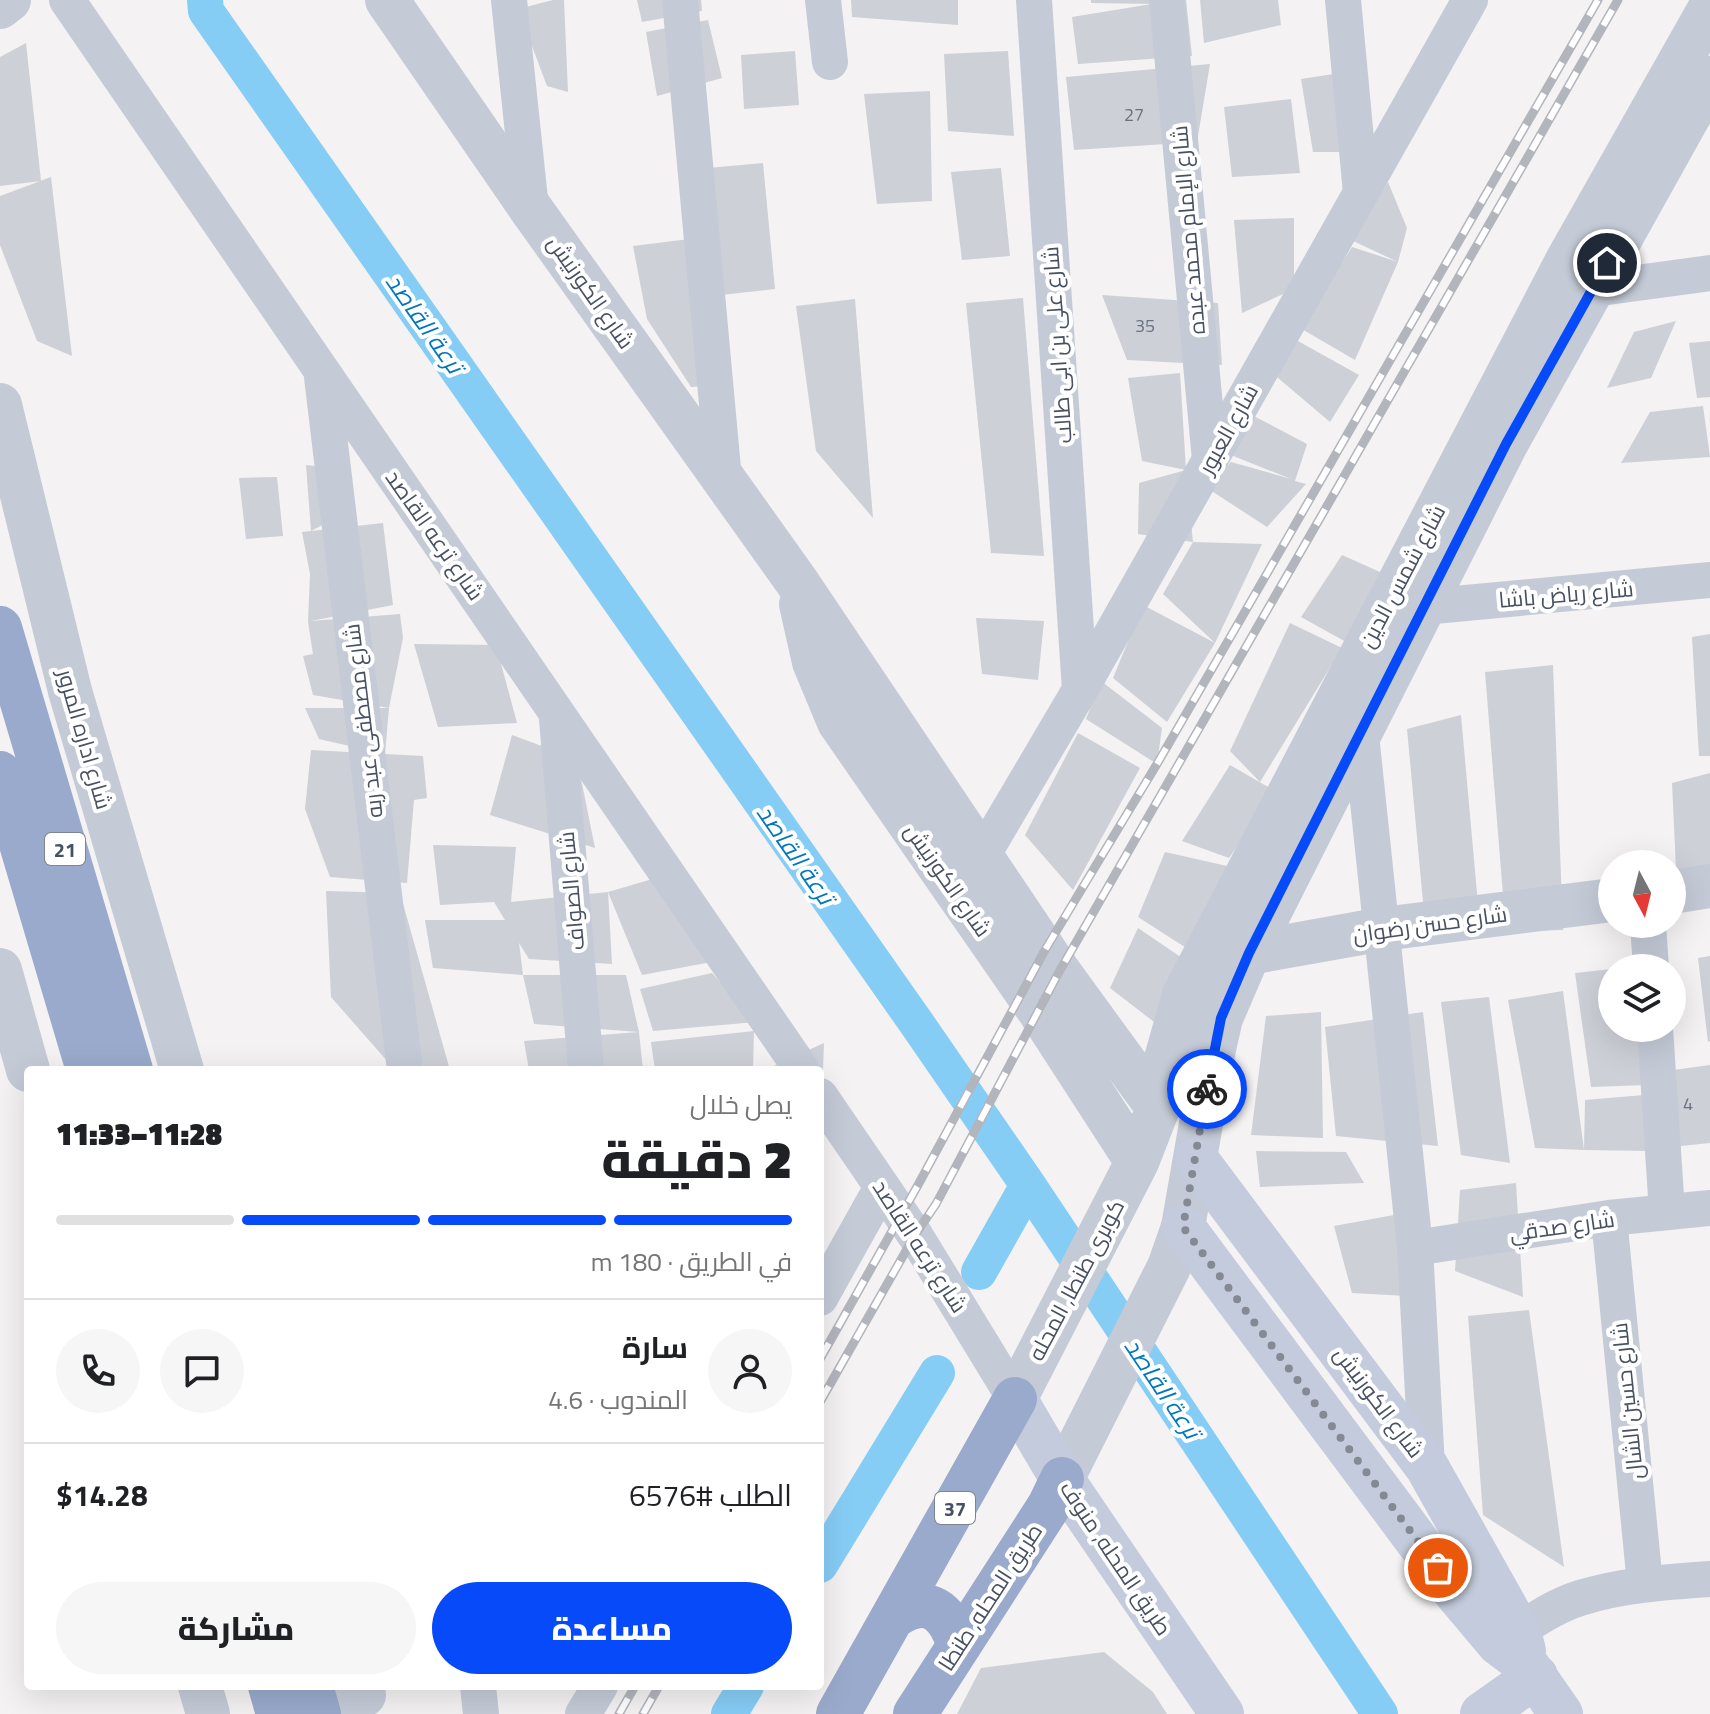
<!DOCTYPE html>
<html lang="ar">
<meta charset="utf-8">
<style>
:root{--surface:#fff;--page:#f6f6f6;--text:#202124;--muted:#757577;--line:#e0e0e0;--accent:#074af9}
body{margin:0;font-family:"Titillium Web",Cairo,sans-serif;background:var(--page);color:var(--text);direction:rtl;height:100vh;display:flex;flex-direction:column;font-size:30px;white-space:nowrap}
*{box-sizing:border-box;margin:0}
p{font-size:26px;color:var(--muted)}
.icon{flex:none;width:44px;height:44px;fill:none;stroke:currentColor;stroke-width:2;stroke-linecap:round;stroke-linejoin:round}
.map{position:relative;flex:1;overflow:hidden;direction:ltr}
.panel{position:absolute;left:24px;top:1066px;width:800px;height:624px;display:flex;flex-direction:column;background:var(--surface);border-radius:8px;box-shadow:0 8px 32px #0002;direction:rtl}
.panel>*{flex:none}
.needle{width:52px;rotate:173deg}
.fabs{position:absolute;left:1598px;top:850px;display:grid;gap:16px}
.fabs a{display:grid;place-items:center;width:88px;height:88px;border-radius:50%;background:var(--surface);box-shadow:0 8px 32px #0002;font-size:40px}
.pin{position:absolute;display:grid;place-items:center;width:68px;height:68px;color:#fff;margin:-34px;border:4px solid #fff;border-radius:50%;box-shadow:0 2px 8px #0007}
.courier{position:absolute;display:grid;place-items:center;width:80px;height:80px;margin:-40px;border:6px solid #074af9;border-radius:50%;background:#fff;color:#222;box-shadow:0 2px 10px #0007}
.overview em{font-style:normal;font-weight:800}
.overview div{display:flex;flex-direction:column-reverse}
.overview{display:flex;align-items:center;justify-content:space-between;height:136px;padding:0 32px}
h1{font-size:52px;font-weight:800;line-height:60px}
.bar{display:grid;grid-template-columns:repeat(4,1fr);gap:12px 8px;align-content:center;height:96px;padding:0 32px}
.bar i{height:10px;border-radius:6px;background:var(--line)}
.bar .selected{background:var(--accent)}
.bar p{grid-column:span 4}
.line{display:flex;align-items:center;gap:20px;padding:0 32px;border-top:2px solid var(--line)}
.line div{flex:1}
.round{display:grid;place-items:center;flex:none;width:84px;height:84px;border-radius:42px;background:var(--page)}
.button{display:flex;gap:16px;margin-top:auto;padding:16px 32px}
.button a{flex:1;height:92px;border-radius:48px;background:var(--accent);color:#fff;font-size:32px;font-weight:800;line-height:92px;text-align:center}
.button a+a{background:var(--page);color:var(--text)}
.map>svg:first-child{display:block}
</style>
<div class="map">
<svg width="1710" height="1714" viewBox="0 0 1710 1714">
<rect width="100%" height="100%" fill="#f4f2f2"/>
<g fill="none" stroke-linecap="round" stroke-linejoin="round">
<path stroke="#86cdf6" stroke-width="36" d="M205,0L206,11L915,1021L1028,1185L1380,1714
M979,1272L1028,1185
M820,1565L937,1373
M729,1714L746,1686"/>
</g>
<path fill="#cdd0d7" d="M553,0H564L568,92L547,86L518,9Z
M637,0H701L702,11L642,22Z
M851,0H958V25L852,17Z
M1091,0H1153L1154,4L1091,3Z
M1176,0H1186L1192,56L1078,64L1072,17Z
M1200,0H1278L1281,25L1204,43Z
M708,20L722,78L657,96L646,32Z
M26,43L41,181L0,186V57Z
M795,51L799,105L744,109L741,55Z
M1008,51L1014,136L948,131L944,54Z
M1210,64L1197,142L1074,150L1066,77Z
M1340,73L1346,152H1313L1301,79Z
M930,91L932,201L877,204L864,94Z
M1291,99L1300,173L1232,177L1224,107Z
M763,163L775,289L721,295L708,168Z
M1001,168L1010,256L962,260L951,172Z
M51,177L72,356L37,341L0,245V196Z
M1388,182L1407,228L1398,262L1351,240Z
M1294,218V289L1242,313L1234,220Z
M689,239L706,386L691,387L647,319L633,246Z
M1352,247L1398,262L1355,360L1300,328Z
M1102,295L1218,303L1222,365L1127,360Z
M1023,298L1044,556L991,553L966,303Z
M855,299L873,518L816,451L796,306Z
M1676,321L1651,378L1607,388L1634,332Z
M1298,341L1359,375L1330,422L1271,372Z
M1710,341V397L1697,398L1689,343Z
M1180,373L1186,470L1193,542L1138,534L1139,483L1186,470L1142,461L1128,378Z
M1703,406L1710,457L1621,463L1650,412Z
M1250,414L1307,444L1295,481L1306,484L1267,527L1207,488L1231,462L1291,479L1226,453Z
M306,465L324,467L330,521L311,531L383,523L393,605L311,621L400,614L403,638L389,708L313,695L303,656L313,654L308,622L310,574L302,532L311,531Z
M277,477L283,536L246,539L239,478Z
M1193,542L1262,544L1215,643L1163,594Z
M1342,555L1389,576L1355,647L1301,617Z
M1143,605L1215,643L1167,722L1113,678Z
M976,618L1044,621L1038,680L982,674Z
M1290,623L1342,648L1260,782L1230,751Z
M1710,634V756H1699L1692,637Z
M414,644L496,645L517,723L438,727Z
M1553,665L1563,930L1506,932L1485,672Z
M1101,681L1162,728L1157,764L1086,719Z
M305,708H389L385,754L423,756L427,798L414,800L407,883L330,877L305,809L311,750L385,754L319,739Z
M1461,715L1478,904L1423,902L1407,729Z
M1078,733L1140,768L1073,890L1025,835Z
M512,735L577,759L595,848L490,815Z
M1230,765L1275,791L1229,858L1182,841Z
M1710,773V907L1678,912L1672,783Z
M433,845L516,847L511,902L608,892L612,964L529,959L519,943L523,975L433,968L425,920H505L494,902L440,905Z
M1165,852L1227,866L1191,951L1138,917Z
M683,870L738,957L642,975L608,892Z
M326,891L400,893L450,1070H395L331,997Z
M1138,928L1188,962L1158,1025L1110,988Z
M1710,956V1041L1708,1042L1698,958Z
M1612,969V1028H1641L1647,1085L1591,1087L1575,973Z
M712,973L756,1022L653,1031L640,989Z
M523,975H626L639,1032L643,1070H529L524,1041L639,1032L534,1024Z
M1563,991L1584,1150L1535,1148L1508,1000Z
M1489,997L1510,1163L1461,1155L1441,1002Z
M1321,1012L1323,1138L1251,1135L1266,1016Z
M1423,1012L1438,1146L1336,1136L1325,1027Z
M754,1031L753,1070H655L651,1042Z
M824,1043L823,1070H765Z
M1710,1065V1143L1671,1147L1666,1071Z
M1644,1095L1652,1151L1584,1150L1585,1100Z
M1256,1151L1346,1152L1364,1183L1260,1187Z
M1516,1183L1523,1297L1455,1271L1460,1190Z
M1416,1211L1424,1297L1352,1293L1334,1226Z
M1529,1310L1564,1567L1483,1515L1468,1316Z
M1104,1652L1153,1692L1167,1714H957L981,1668Z"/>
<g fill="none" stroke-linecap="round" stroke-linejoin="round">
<path stroke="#c4cbd7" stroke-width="36" d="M67,0L802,1070
M509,0L531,209
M680,0L724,480
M823,0L830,62
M1034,0L1080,690
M1167,0L1210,460
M1343,0L1361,193
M1593,289L1710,273
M322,377L405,1070
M1423,607L1710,580
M557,719L586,1070
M1361,735L1415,1248L1427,1467
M982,856L1080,690L1470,0
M1648,924L1651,968
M1655,1028L1667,1212
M820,1096L915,1235L1015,1399
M1609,1218L1645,1584
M1415,1248L1609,1218L1710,1208
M820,1298L882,1187
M1499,1644C1524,1627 1551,1607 1580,1598C1622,1585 1666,1582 1710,1579
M478,1686L481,1714
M583,1714L600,1686"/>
<path stroke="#c4cbd7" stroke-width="44" d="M387,0L531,209L797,582L1059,972L1158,1108
M0,7L9,0
M0,405L70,691L182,1070
M801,604L814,662L839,722L1040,1012L1137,1162
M1672,892L1710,886
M1249,953L1383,929L1612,900
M0,970L28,1070
M1015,1399L1137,1162L1158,1108L1166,1059L1184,995L1568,259L1710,8
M1062,1479L1169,1267L1183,1227L1214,1049L1221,1018L1249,953L1506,444L1710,78
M200,1686L208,1714
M314,1714L364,1695"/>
<path stroke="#c3cbdc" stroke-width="44" d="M1196,1159L1427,1467L1519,1631L1524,1651
M1183,1227L1456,1593L1499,1644L1527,1665L1561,1714
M1015,1399L1062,1479L1222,1714
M1482,1714L1536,1676"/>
<path stroke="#9aaacc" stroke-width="44" d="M0,628L131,1070
M0,773L88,1070
M895,1616C929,1594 947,1611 959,1645
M270,1686L278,1714
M311,1686L319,1714
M838,1714L1015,1399
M915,1714L1049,1506L1062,1479"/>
<defs>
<path id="rail" d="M820,1359L918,1185L1045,950L1157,764L1598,0
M820,1402L915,1235L936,1204L1059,972L1618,0
M619,1714L635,1686
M643,1714L659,1686"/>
</defs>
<use href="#rail" stroke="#b3b5bd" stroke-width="9"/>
<use href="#rail" stroke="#fff" stroke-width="6" stroke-dasharray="18" stroke-linecap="butt"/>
</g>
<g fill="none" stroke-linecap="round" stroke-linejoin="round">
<path stroke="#848994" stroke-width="8" stroke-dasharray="0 14.4" d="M1207,1089L1183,1227L1438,1568"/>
<path stroke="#074af9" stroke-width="10" d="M1207,1089L1221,1018L1249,953L1506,444L1607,263"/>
</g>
<g text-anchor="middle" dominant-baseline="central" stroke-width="8" stroke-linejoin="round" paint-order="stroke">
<g font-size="18" fill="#68717f">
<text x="1134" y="114">27</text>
<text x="1145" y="325">35</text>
<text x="1688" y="1103">4</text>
</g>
<g fill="#fff" stroke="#7e8591" stroke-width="2">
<rect x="45" y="833" width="40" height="32" rx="6"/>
<rect x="935" y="1492" width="40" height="32" rx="6"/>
</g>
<g font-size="20" font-weight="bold" fill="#475162">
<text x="65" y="849">21</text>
<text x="955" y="1508">37</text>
</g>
<g font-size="22" fill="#475162" stroke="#fff">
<text transform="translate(1188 230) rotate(-95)">شارع الإمام محمد عبده</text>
<text transform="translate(591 292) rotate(55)">شارع الكورنيش</text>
<text transform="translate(1057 345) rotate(-94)">شارع على بن ابى طالب</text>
<text transform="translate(1228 429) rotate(-61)">شارع العبور</text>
<text transform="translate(435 535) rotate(55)">شارع ترعه القاصد</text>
<text transform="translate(1402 576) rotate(-62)">شارع شمس الدين</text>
<text transform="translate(1566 594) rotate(-5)">شارع رياض باشا</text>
<text transform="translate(363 721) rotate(-97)">شارع مصطفى عبد ربه</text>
<text transform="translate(85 739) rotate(74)">شارع اداره المرور</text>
<text transform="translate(948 880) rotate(55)">شارع الكورنيش</text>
<text transform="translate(571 891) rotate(-95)">شارع الصواف</text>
<text transform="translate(1430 924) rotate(-8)">شارع حسن رضوان</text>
<text transform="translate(1562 1226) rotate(-8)">شارع صدقي</text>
<text transform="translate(920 1246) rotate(57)">شارع ترعه القاصد</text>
<text transform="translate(1076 1280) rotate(-62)">كوبرى طنطا, المحله</text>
<text transform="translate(1627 1401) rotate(-96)">شارع حسين الشال</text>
<text transform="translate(1379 1402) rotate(53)">شارع الكورنيش</text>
<text transform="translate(1116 1558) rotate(56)">طريق المحله, منوف</text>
<text transform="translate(990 1597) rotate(-57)">طريق المحله, طنطا</text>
</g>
<g font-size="24" font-style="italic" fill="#0077bc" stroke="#fff">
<text transform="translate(425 323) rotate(55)">ترعة القاصد</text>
<text transform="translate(796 854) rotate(55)">ترعة القاصد</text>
<text transform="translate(1163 1388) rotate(56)">ترعة القاصد</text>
</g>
</g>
</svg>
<div class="fabs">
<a><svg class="needle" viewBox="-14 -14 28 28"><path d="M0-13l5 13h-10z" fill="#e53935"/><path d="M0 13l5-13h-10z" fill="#757577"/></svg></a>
<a><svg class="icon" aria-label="layers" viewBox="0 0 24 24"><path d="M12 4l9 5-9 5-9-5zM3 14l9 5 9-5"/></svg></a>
</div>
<div class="pin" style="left:1438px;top:1568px;background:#ea580c"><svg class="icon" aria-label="bag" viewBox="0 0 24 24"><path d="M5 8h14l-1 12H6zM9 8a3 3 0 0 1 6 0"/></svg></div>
<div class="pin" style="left:1607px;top:263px;background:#1f2937"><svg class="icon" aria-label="home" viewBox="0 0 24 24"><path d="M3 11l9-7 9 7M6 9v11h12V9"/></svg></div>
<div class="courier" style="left:1207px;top:1089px"><svg class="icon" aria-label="bike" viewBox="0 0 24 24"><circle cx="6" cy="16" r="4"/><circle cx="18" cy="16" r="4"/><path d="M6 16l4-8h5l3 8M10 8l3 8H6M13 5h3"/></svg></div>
<section class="panel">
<div class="overview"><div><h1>2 دقيقة</h1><p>يصل خلال</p></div><em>11:28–11:33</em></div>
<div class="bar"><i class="selected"></i><i class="selected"></i><i class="selected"></i><i></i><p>في الطريق · 180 m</p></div>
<div class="line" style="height:144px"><a class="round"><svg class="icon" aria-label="person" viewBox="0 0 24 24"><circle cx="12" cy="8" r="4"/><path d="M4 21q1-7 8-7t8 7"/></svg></a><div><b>سارة</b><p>المندوب · 4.6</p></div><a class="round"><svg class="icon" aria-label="chat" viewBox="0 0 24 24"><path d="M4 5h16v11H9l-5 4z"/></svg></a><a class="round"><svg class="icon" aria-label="phone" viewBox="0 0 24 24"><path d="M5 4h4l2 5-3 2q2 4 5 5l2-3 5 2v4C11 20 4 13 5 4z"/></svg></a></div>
<div class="line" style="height:104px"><div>الطلب #6576</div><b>$14.28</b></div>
<div class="button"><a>مساعدة</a><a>مشاركة</a></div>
</section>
</div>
